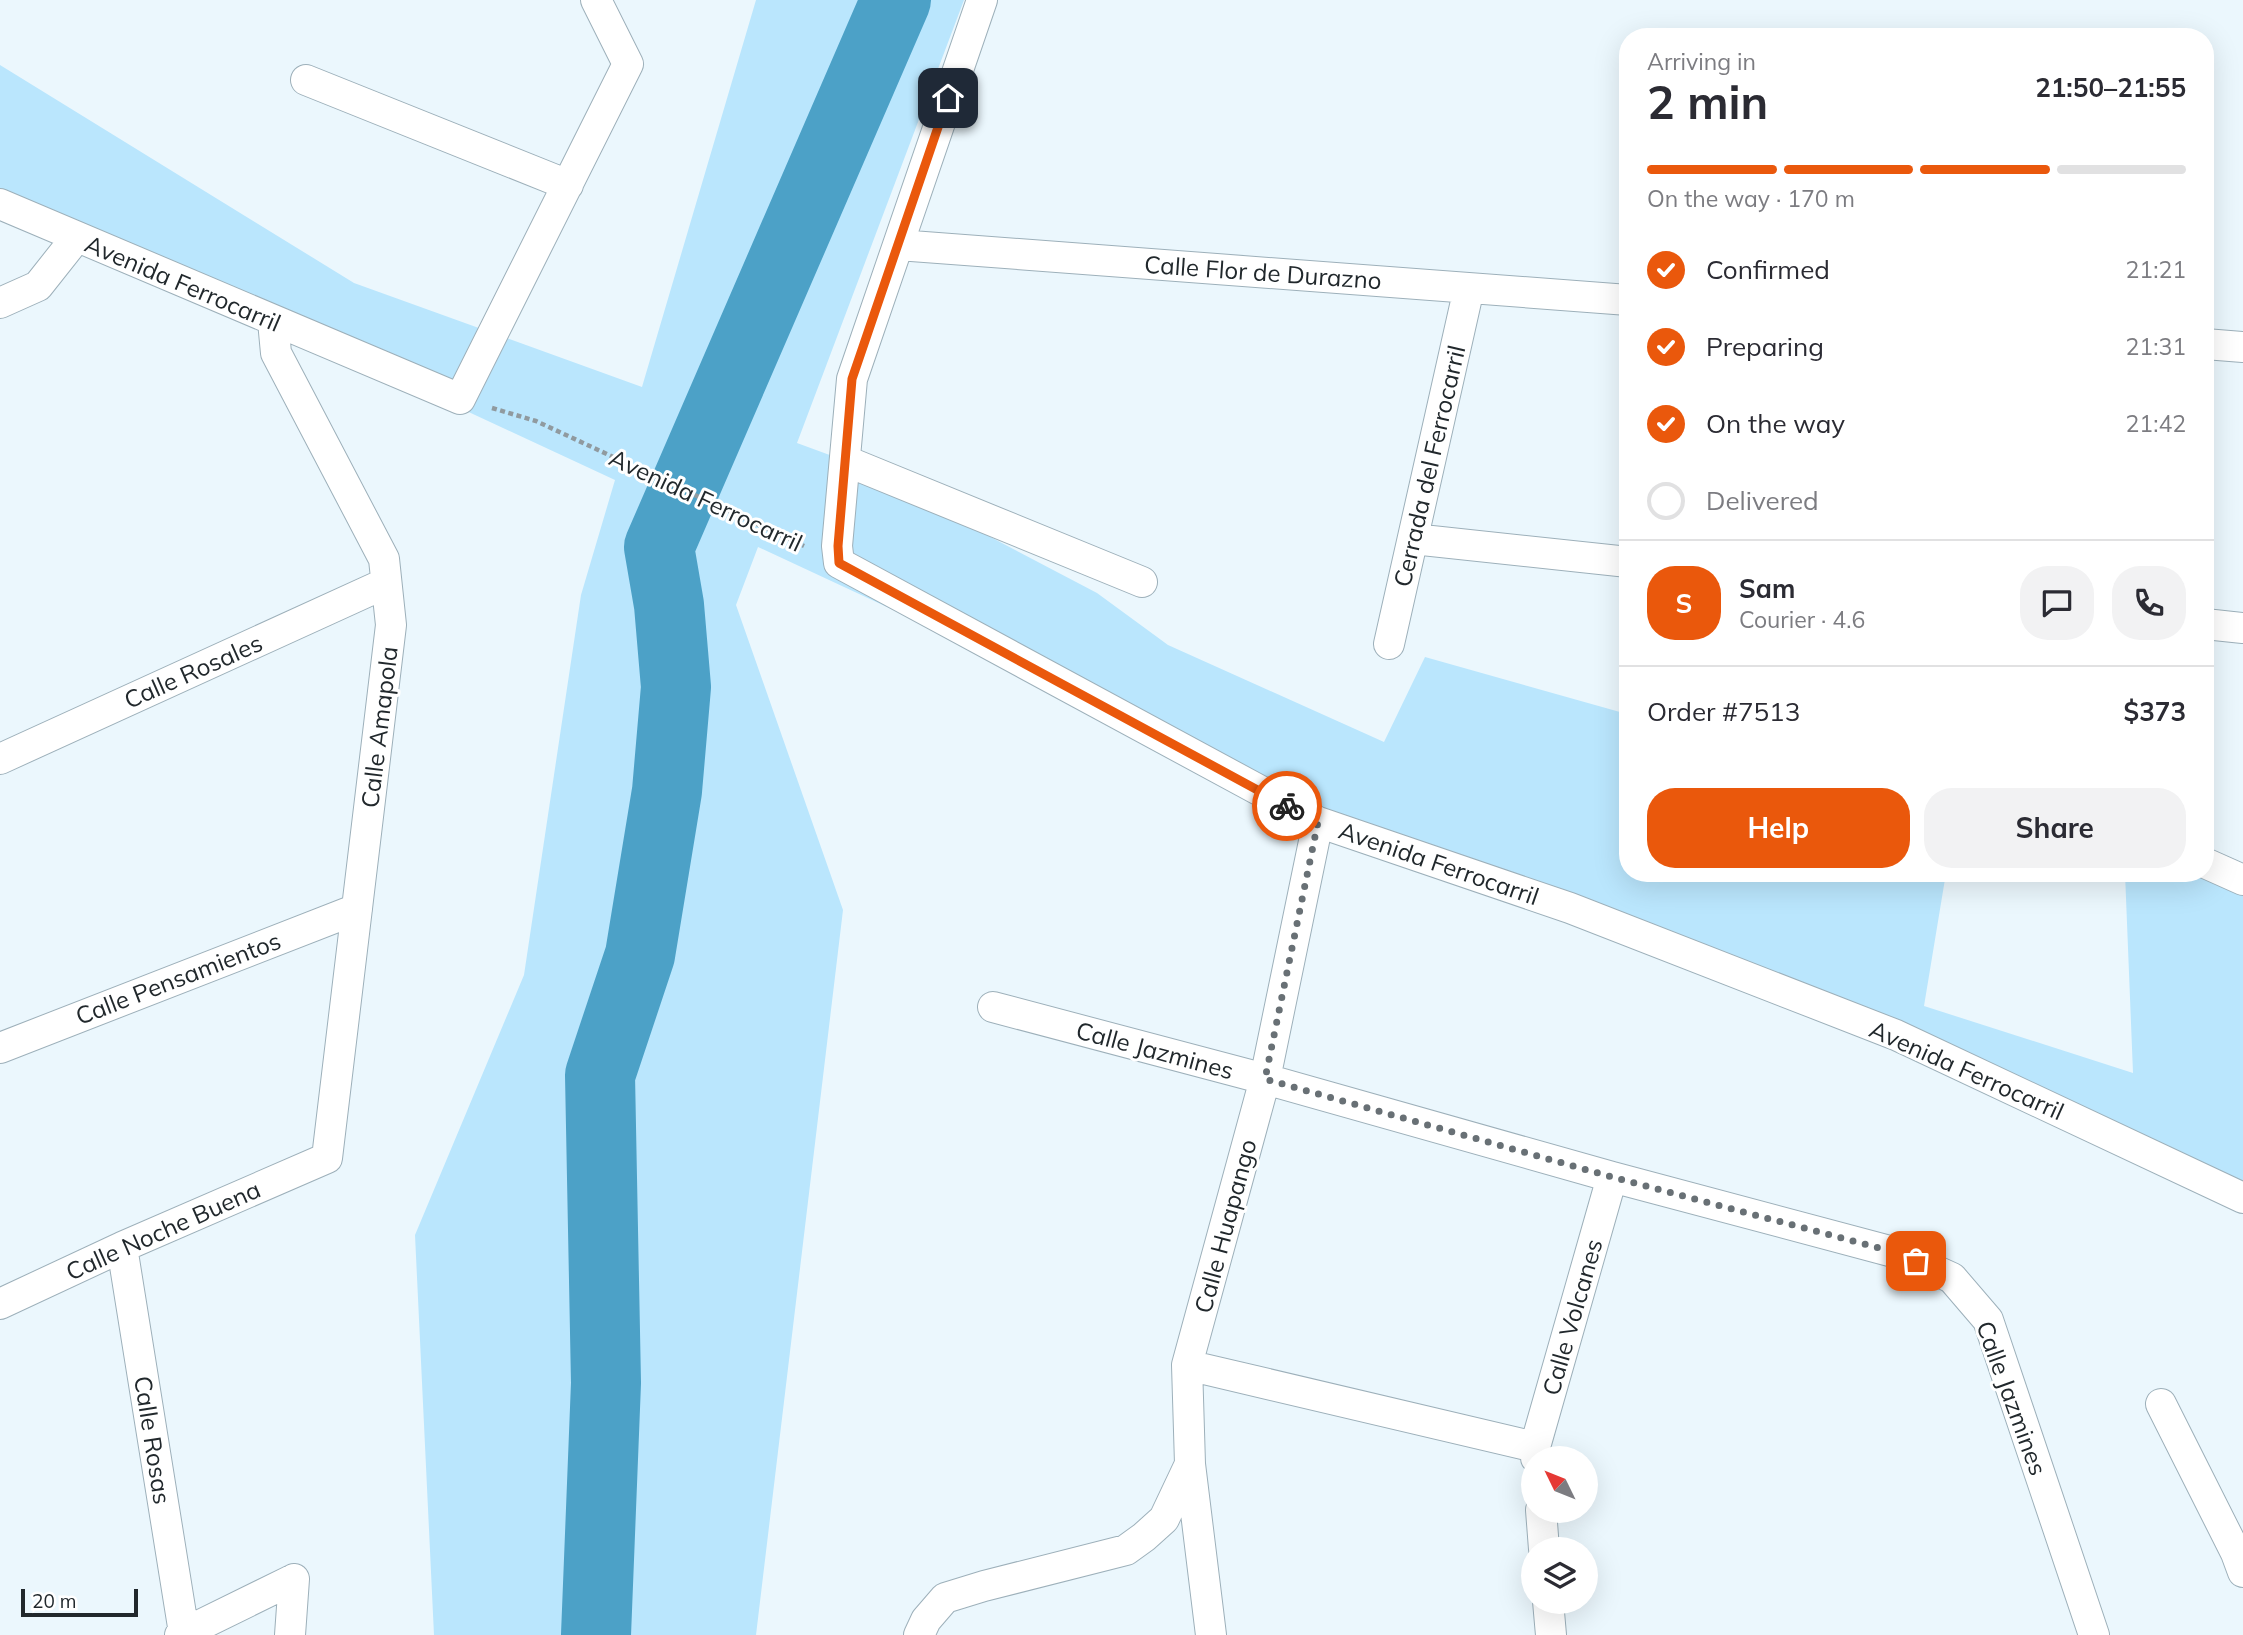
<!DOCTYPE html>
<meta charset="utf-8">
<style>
:root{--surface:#fff;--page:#f2f2f3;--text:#2b2b33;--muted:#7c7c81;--line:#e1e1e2;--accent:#ea580c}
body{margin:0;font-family:Mulish,sans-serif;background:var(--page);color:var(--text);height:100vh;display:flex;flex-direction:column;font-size:26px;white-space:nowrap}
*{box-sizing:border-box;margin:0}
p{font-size:23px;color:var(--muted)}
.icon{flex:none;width:38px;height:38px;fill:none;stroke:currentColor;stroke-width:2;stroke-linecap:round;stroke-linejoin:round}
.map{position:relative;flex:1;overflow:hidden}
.panel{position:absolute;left:1619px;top:28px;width:595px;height:854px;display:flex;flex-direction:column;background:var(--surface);border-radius:28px;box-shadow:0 7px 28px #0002}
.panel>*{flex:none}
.needle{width:46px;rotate:313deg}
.fabs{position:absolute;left:1521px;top:1446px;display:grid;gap:14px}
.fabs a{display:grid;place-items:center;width:77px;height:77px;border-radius:50%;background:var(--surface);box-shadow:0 7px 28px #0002;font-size:35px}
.scale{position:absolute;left:21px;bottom:18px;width:117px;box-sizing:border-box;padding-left:7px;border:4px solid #21282c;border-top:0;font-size:19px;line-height:24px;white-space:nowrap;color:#21282c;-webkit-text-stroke:5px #fff;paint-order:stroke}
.pin{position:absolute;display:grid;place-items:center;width:60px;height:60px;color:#fff;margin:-30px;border-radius:14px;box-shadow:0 4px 10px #0006}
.courier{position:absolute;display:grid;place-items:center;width:70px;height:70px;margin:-35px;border:5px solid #ea580c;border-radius:50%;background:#fff;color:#222;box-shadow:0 2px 9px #0007}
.overview em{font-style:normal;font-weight:700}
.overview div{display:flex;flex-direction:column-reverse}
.overview{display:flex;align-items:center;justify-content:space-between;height:119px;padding:0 28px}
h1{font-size:46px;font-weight:700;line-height:52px}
.bar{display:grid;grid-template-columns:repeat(4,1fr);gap:10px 7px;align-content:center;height:84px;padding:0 28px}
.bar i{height:9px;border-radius:5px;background:var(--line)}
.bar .current{background:var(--accent)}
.bar p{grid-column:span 4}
.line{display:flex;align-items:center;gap:18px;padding:0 28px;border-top:2px solid var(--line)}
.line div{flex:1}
.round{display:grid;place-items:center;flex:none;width:74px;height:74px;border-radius:28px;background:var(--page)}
ol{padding:0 28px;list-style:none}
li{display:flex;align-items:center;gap:21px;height:77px}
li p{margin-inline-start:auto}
li .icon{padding:7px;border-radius:50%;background:var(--accent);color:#fff;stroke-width:4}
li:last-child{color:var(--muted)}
li i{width:38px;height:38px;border:4px solid var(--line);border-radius:50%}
.button{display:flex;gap:14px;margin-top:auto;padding:14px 28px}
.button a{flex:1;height:80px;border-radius:28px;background:var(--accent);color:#fff;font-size:28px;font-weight:700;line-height:80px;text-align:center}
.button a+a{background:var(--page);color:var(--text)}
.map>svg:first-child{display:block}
</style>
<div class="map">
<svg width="2243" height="1635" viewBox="0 0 2243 1635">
<rect width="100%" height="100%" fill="#ebf7fd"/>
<path fill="#bae6fd" d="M756,0H964L797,443L846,461L1097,593L1168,645L1384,742L1425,657L1627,714L1628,873H1946L1924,1006L2133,1073L2125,873H2205L2243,883V1198L1790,994L1318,822L1119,715L758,547L736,605L843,910L756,1635H434L415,1235L524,975L581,595L615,480L273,321L0,203V65L354,283L642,387Z"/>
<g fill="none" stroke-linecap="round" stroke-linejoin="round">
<path stroke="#4ca1c7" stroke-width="70" d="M596,1635L606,1383L600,1075L640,955L667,791L676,687L669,605L659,547L896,0"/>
<defs>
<path id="minor" d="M982,0L852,379L837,546L839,563L1318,822L1570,908L1896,1035L2243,1198
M306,80L568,185
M0,204L460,399L628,64L596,0
M898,245L1628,300
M0,303L38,286L76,238
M2205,344L2243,347
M846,461L1142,582
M1413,539L1628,562
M2205,624L2243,628
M1389,644L1469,288
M0,759L386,583
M2205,863L2243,880
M993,1007L1265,1079L1612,1177L1897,1253L1952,1278L1988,1320L2094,1635
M0,1048L357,909
M122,1247L184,1633
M0,1304L122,1247L327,1158L391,625L384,559L276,353L273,321
M1187,1365L1535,1447
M2161,1404L2236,1553L2243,1572
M1536,1458L1535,1447L1612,1177
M1541,1510L1544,1549
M1548,1601L1551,1635
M180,1635L294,1579
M290,1635L294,1579
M919,1635L926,1620L945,1598L984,1586L1126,1550L1144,1537L1164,1519L1190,1464
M1211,1635L1190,1464L1187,1365L1265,1079L1318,822"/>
</defs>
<use href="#minor" stroke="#9db0ba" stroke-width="32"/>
<path stroke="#909a9f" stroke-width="4.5" stroke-dasharray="5 3.5" stroke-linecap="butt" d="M492,408L536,421L804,546"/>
<use href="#minor" stroke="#fff" stroke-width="30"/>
</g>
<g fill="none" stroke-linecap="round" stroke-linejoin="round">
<path stroke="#687075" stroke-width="7" stroke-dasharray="0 12.6" d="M1287,806L1318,822L1265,1079L1612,1177L1898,1253L1916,1261"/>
<path stroke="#ea580c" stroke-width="9" d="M948,98L852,379L838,546L839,563L1287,806"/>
</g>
<g text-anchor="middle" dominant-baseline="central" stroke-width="6" stroke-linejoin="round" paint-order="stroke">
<g font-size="24" fill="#21282c" stroke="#fff">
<text transform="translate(1263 272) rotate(4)">Calle Flor de Durazno</text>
<text transform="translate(183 283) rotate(23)">Avenida Ferrocarril</text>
<text transform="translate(1429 466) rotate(-77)">Cerrada del Ferrocarril</text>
<text transform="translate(706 500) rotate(25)">Avenida Ferrocarril</text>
<text transform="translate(193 671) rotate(-24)">Calle Rosales</text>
<text transform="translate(379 727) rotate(-83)">Calle Amapola</text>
<text transform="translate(1439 863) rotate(19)">Avenida Ferrocarril</text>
<text transform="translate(178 978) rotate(-21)">Calle Pensamientos</text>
<text transform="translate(1155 1050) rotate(15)">Calle Jazmines</text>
<text transform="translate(1967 1070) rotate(24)">Avenida Ferrocarril</text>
<text transform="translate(1225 1226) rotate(-75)">Calle Huapango</text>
<text transform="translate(163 1230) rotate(-24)">Calle Noche Buena</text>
<text transform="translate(1572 1317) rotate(-74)">Calle Volcanes</text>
<text transform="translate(2012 1398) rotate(70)">Calle Jazmines</text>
<text transform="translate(153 1440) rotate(81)">Calle Rosas</text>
</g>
</g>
</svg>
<div class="fabs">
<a><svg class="needle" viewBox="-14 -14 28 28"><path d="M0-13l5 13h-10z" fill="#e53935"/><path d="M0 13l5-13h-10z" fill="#7c7c81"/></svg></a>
<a><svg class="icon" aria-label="layers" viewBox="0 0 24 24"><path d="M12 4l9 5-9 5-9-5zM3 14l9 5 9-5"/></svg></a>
</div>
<div class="scale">20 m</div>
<div class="pin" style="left:1916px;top:1261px;background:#ea580c"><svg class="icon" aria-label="bag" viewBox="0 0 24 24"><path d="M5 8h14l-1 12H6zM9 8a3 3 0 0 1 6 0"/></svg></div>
<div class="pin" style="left:948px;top:98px;background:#1f2937"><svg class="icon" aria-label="home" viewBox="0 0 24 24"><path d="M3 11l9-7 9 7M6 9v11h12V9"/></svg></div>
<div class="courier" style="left:1287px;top:806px"><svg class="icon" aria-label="bike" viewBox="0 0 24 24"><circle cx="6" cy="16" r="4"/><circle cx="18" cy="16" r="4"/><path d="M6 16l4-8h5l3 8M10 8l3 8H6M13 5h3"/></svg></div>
<section class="panel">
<div class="overview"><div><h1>2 min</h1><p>Arriving in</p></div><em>21:50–21:55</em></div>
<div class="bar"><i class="current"></i><i class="current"></i><i class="current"></i><i></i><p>On the way · 170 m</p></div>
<ol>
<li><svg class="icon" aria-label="check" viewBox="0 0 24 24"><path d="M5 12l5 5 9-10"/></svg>Confirmed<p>21:21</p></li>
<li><svg class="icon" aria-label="check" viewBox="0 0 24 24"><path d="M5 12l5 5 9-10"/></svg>Preparing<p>21:31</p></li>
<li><svg class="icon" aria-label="check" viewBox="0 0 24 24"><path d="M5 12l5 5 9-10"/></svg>On the way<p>21:42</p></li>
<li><i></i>Delivered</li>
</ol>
<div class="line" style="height:126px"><b class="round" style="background:var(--accent);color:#fff">S</b><div><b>Sam</b><p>Courier · 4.6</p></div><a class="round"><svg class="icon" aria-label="chat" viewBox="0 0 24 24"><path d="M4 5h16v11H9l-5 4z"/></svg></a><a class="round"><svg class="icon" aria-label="phone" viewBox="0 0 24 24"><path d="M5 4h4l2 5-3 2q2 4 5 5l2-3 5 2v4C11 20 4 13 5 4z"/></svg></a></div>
<div class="line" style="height:91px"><div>Order #7513</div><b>$373</b></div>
<div class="button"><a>Help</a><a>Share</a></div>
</section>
</div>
